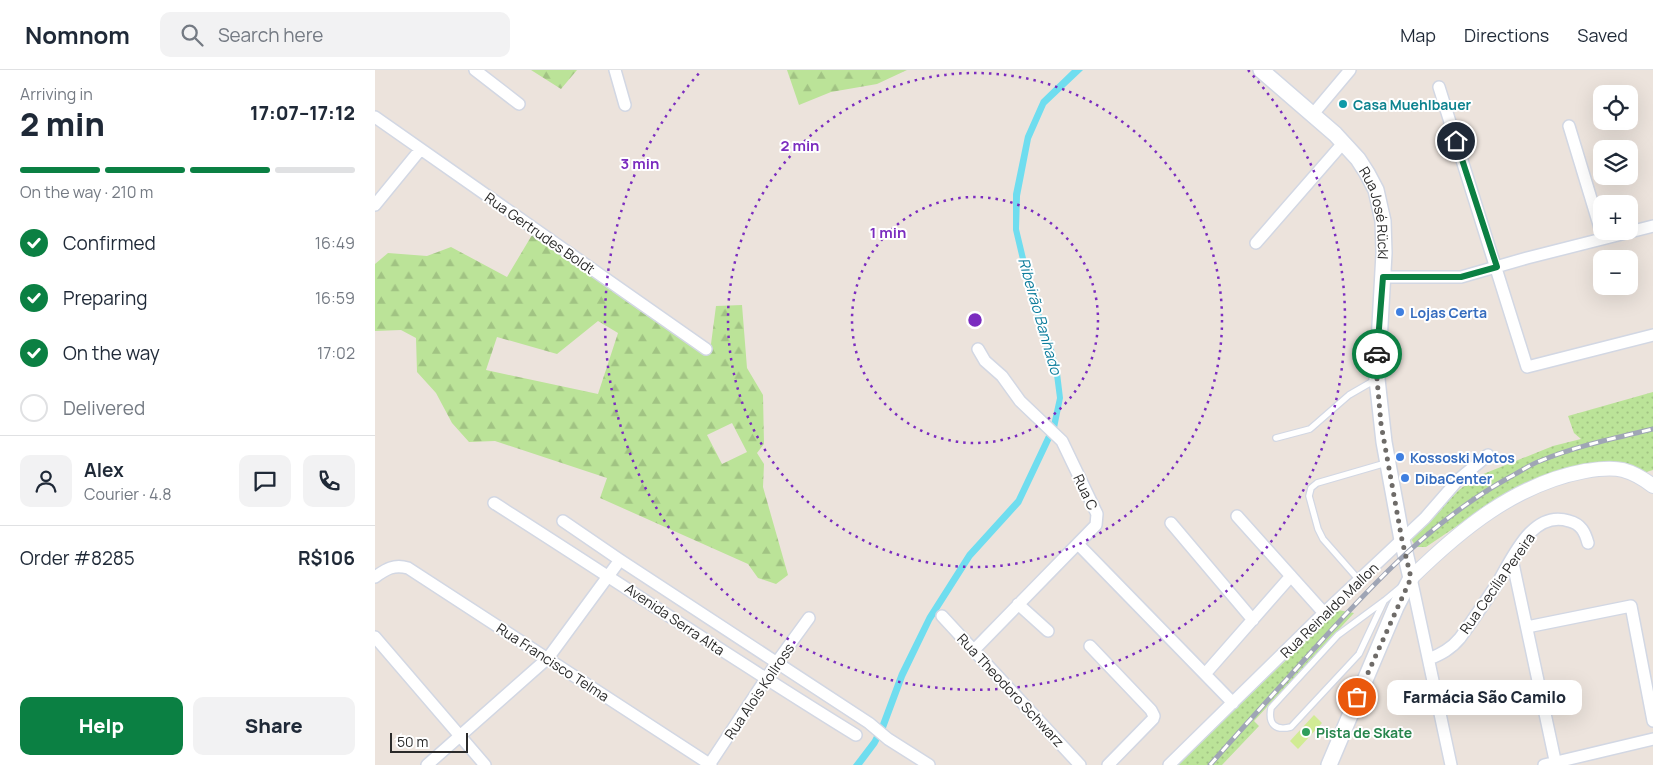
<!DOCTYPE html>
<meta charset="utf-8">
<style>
:root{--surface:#fff;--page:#f2f2f3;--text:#1f2937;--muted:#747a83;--line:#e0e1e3;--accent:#0b8043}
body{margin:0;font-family:Manrope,sans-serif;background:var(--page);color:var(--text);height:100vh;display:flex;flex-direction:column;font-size:19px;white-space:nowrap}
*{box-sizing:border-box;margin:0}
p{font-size:16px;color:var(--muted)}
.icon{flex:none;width:28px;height:28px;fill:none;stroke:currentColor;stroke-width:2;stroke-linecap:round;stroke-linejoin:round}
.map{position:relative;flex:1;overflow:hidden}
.side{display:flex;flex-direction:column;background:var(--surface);width:375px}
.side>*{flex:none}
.controls{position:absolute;left:1218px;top:15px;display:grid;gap:10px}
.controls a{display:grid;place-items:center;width:45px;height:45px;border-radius:10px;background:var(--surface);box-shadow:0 5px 20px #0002;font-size:25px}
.scale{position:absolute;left:15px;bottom:12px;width:78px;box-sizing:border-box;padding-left:5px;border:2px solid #2a2a2a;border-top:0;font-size:14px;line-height:18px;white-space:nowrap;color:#2a2a2a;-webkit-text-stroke:4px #fff;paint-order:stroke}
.pin{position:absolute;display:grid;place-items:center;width:42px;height:42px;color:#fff;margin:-21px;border:2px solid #fff;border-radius:50%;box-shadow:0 1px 5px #0007}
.courier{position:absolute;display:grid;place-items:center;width:50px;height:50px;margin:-25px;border:4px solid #0b8043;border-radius:50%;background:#fff;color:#222;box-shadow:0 1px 6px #0007}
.bubble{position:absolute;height:35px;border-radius:10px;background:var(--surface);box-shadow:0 5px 20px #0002;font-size:16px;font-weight:800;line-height:35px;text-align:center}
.head em{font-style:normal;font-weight:800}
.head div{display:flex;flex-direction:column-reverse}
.head{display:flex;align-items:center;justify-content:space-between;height:85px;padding:0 20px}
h1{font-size:32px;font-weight:800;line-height:38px}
.bar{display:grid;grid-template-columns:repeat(4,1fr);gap:8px 5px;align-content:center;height:60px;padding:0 20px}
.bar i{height:6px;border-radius:4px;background:var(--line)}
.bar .on{background:var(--accent)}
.bar p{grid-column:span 4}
.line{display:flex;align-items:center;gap:12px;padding:0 20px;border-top:1px solid var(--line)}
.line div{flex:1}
.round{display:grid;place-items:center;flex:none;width:52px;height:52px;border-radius:10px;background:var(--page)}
ol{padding:0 20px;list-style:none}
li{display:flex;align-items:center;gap:15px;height:55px}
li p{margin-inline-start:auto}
li .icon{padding:5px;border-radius:50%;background:var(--accent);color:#fff;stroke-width:4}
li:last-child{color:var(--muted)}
li i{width:28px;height:28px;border:2px solid var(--line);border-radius:50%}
.primary-button{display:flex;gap:10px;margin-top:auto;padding:10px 20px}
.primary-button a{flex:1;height:58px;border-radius:10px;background:var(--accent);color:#fff;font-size:20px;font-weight:800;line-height:58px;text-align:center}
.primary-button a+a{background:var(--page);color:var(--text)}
header{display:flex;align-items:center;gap:30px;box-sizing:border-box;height:70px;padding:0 25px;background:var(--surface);border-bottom:1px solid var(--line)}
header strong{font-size:24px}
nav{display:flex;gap:28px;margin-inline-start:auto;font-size:18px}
.search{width:350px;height:45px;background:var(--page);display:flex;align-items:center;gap:12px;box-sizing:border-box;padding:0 18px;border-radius:10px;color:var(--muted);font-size:19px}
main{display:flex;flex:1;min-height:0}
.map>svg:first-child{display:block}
</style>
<header>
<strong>Nomnom</strong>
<div class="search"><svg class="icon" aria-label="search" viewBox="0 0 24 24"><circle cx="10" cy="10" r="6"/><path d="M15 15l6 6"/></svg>Search here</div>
<nav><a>Map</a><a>Directions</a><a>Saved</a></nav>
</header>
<main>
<section class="side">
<div class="head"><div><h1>2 min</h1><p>Arriving in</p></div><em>17:07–17:12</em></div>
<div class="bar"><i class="on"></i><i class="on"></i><i class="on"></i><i></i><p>On the way · 210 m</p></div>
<ol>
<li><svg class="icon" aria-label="check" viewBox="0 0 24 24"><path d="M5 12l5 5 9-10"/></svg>Confirmed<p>16:49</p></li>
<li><svg class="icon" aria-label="check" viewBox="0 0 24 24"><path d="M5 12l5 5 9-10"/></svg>Preparing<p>16:59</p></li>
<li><svg class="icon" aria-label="check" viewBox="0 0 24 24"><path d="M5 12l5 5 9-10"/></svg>On the way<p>17:02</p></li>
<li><i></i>Delivered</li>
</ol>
<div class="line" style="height:90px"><a class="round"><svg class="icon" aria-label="person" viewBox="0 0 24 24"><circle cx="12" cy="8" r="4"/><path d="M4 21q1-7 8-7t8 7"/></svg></a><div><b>Alex</b><p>Courier · 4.8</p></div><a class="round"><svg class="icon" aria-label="chat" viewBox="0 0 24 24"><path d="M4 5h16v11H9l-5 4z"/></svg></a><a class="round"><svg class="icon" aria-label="phone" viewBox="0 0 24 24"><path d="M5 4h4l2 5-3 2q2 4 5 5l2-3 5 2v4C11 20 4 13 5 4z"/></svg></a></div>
<div class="line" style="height:65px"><div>Order #8285</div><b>R$106</b></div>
<div class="primary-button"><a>Help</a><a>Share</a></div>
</section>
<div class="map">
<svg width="1278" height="695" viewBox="0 0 1278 695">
<defs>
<pattern id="grass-dots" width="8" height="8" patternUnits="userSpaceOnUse" patternTransform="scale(1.25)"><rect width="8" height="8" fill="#bbe398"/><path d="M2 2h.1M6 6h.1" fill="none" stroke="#a1c383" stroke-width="1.8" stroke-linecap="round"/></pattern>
<pattern id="forest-firs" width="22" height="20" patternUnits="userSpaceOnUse" patternTransform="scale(1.25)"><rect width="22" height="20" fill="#bbe398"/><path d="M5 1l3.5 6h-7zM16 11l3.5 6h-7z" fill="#a1c383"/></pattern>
</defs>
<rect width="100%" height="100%" fill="#ece3dc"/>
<path fill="url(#grass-dots)" d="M1278,322V400L1268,403L1165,408L1141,418L1119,431L1051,477H1041L1035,467L1084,420L1101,407L1178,376L1206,369L1199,363L1193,346Z
M963,540L979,543L879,651L884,656L847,695H802Z"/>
<path fill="url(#forest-firs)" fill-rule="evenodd" d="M156,0H202L186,19Z
M412,0H532L502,14L456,22L424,35Z
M157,165L320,279L336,274L341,236L367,235L372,298L388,325L389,374L382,383L389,394L388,417L413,505L401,514L383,508L373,494L225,428L232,408L120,371L94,372L77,353L61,323L42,302L41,268L26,260L0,261V194L13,183L52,186L76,177L132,207ZM223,251L243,263L223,324L111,300L122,267L182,284ZM357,353L372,382L347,394L332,365Z"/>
<path fill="#d1eb94" d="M939,645L947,653L923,679L915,671Z"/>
<path fill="#6fddef" d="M697,0H708L671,35L656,69L645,126L644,159L661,230L677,272L685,303L688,328L682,358L646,434L597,488L557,551L530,607L511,658L502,675L487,695H478L497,670L505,654L524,603L552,546L592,483L641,429L676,355L682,328L679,305L671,274L655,232L638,160V124L650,66L666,30Z"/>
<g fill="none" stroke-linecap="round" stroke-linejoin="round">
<defs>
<path id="service" d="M901,368L935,359L974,325L1000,310
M984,510L948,469L943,459L934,426L936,418L942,413L1011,393
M1009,531L984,584L916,657C900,661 893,654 896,638L963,565L1009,531L1027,516"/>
<path id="minor" d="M100,0L144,34
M240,0L250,35
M1064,17L1152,297L1278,265
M938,44L975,0
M0,47L331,279
M1194,56L1228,168
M0,135L45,80
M881,173L969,72
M1008,207H1086L1152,188L1278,156
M119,433C240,510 359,590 481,665
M862,446L949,543
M188,451L245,490L494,653L513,669L554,695
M796,453L878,550
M703,474L858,633
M1137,489L1181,695
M0,507C11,499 19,494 33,498L336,695
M1036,508L1076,695
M643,534L673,561
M567,546L705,695
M1152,557L1256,536L1278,651
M0,567L110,695
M715,576L776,640L779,646L778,649L733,695
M599,580L721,455L722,444L687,371L645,331L627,306L610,291L603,279
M1054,589C1066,584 1076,579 1085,568C1098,550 1110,532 1122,514C1137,489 1157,439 1194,451C1206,454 1210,462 1213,473
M830,604L916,506
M52,695L173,588L245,490
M334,695L402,592L434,548
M794,695L949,543L1050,448L1083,410L1113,385
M1169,695L1278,669"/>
<path id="tertiary" d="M1036,508C1085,460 1140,414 1210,401C1222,399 1236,397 1248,400C1259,403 1269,409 1278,416"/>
<g id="secondary">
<path id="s1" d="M886,0L960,64L983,89L992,103L1001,120L1008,151L1009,183L1002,309L1009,372L1027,470L1036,508L1021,537L954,695"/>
</g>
</defs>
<use href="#service" stroke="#d2d7e3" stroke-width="8"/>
<use href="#minor" stroke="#d2d7e3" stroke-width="14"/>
<use href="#tertiary" stroke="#d2d7e3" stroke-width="16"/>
<use href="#secondary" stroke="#d2d7e3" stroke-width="18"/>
<use href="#service" stroke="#fff" stroke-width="5.5"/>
<use href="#minor" stroke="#fff" stroke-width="11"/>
<use href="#tertiary" stroke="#fff" stroke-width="14"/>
<use href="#secondary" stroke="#fff" stroke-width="15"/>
<defs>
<path id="rail" d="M835,695C869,656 904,618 939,579C998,514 1057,450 1135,407C1145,402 1154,395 1165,391C1201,376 1240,368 1278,359"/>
</defs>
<use href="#rail" stroke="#9fa5b5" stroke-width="5"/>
<use href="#rail" stroke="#fff" stroke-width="3" stroke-dasharray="9" stroke-linecap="butt"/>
</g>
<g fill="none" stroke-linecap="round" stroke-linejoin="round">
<path stroke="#6e6b68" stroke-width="5" stroke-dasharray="0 9" d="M982,627L1036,508L1027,470L1006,354L1002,309V284"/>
<path stroke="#0b8043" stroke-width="6" d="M1002,284L1008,207H1086L1122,197L1081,71"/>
</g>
<g fill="none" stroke="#7b2cbf" stroke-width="2.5" stroke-dasharray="2.5 5">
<circle cx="600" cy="250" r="123"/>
<circle cx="600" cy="250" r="247"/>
<path d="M873 0A370 370 0 1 1 327 0"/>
</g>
<circle fill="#0f9aa8" stroke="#fff" stroke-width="2" cx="968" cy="34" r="5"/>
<g fill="#3f7fe0" stroke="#fff" stroke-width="2">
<circle cx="1025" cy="242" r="5"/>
<circle cx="1025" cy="387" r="5"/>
<circle cx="1030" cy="408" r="5"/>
</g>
<circle fill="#2e9e5b" stroke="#fff" stroke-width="2" cx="931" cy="662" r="5"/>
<g text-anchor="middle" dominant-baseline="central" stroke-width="4" stroke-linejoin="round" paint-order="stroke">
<g font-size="14" font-weight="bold" fill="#0d838f" stroke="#fff" text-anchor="start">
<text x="978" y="34">Casa Muehlbauer</text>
</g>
<g font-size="14" fill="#2a2a2a" stroke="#fff">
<text stroke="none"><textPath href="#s1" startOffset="190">Rua José Rückl</textPath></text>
<text transform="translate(165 163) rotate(35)">Rua Gertrudes Boldt</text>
<text transform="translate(711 422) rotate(65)">Rua C</text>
<text transform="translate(1122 513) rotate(-55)">Rua Cecília Pereira</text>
<text transform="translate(954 540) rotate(-44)">Rua Reinaldo Mallon</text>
<text transform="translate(300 549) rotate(34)">Avenida Serra Alta</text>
<text transform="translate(178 592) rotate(33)">Rua Francisco Telma</text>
<text transform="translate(636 620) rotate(47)">Rua Theodoro Schwarz</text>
<text transform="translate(384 621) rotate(-56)">Rua Alois Kollross</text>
</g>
<g font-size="14" font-weight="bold" fill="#366cbe" stroke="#fff" text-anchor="start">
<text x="1035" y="242">Lojas Certa</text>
<text x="1035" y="387">Kossoski Motos</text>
<text x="1040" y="408">DibaCenter</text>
</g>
<g font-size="14" font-weight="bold" fill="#27864d" stroke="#fff" text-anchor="start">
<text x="941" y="662">Pista de Skate</text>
</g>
<g font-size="15" font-style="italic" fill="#0d7d9c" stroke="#fff">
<text transform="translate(665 246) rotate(74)">Ribeirão Banhado</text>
</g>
</g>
<circle cx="600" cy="250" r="8" fill="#7b2cbf" stroke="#fff" stroke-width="2.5"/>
<g font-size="15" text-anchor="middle" font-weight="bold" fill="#7b2cbf" stroke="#fff" stroke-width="4" stroke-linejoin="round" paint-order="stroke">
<text x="425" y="81">2 min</text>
<text x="265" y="99">3 min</text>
<text x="513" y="168">1 min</text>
</g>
</svg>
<div class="controls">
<a><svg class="icon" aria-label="locate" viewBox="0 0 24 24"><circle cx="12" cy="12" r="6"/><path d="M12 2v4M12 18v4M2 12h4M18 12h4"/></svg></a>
<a><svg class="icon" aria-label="layers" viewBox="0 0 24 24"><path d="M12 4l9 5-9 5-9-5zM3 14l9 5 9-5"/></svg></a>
<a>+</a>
<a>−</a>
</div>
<div class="scale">50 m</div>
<div class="pin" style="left:982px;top:627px;background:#ea580c"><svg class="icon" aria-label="bag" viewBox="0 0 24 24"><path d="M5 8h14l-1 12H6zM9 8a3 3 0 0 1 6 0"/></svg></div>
<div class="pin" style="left:1081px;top:71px;background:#1f2937"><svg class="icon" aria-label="home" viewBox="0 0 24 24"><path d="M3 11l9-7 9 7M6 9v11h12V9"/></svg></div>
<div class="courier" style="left:1002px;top:284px"><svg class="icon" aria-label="car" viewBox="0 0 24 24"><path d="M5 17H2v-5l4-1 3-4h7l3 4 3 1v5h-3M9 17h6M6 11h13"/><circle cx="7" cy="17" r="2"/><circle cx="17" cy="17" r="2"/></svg></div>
<div class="bubble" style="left:1012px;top:610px;width:195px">Farmácia São Camilo</div>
</div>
</main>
